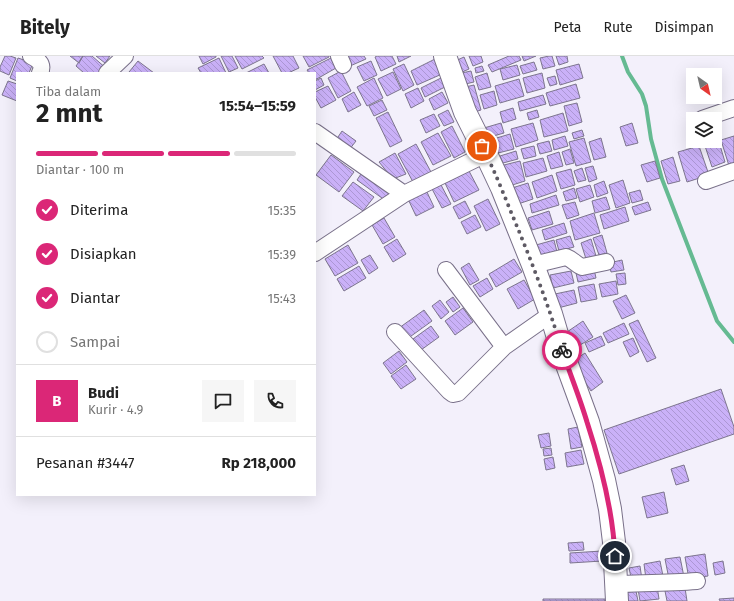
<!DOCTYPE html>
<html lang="id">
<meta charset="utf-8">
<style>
:root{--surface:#fff;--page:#f6f6f6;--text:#222;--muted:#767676;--line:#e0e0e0;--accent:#db2777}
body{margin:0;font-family:"Fira Sans",sans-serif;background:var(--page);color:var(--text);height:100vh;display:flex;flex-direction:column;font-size:15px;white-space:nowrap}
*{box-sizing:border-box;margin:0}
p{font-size:13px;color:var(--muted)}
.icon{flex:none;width:22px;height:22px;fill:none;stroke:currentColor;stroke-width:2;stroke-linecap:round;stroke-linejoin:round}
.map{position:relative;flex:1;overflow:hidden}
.side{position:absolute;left:16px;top:16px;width:300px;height:424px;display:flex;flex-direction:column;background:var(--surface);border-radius:0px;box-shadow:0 4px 16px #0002}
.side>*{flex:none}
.needle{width:26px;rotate:146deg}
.fabs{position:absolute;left:686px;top:12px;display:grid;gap:8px}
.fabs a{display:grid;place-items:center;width:36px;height:36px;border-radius:0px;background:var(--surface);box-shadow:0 4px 16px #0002;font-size:20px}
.pin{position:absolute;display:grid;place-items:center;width:34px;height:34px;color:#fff;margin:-17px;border:2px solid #fff;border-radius:50%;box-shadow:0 1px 4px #0007}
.courier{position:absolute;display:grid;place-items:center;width:40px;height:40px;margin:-20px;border:3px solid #db2777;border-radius:50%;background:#fff;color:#222;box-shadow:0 1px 5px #0007}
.overview em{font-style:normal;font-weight:700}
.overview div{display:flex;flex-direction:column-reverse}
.overview{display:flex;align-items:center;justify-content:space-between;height:68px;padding:0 20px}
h1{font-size:26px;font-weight:700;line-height:30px}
.bar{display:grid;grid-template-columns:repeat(4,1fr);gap:6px 4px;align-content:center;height:48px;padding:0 20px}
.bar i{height:5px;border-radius:3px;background:var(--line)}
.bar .selected{background:var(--accent)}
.bar p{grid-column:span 4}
.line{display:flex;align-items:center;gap:10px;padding:0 20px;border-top:1px solid var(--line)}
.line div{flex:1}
.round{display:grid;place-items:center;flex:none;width:42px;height:42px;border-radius:0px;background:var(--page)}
ol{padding:0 20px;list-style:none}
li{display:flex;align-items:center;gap:12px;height:44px}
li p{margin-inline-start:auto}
li .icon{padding:4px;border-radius:50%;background:var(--accent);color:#fff;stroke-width:4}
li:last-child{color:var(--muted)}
li i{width:22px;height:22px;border:2px solid var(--line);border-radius:50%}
header{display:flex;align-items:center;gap:24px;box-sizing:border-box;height:56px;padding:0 20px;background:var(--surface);border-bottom:1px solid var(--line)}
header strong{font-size:19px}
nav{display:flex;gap:22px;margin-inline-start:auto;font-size:14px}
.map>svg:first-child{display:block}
</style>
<header>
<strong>Bitely</strong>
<nav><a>Peta</a><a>Rute</a><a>Disimpan</a></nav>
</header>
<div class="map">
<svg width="734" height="545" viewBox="0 0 734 545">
<defs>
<pattern id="building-back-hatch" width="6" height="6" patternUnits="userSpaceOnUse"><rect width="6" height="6" fill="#cab1f8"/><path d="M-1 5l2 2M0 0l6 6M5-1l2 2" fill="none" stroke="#ac97d4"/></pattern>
</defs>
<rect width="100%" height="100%" fill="#f3f0fb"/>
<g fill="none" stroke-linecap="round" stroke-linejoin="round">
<path stroke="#65ba92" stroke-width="4" d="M622,0L628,16L642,38L646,50L651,83L662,123L717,265L734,286"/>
</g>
<path fill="url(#building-back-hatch)" stroke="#7d758e" d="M5,0H10L16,2L9,19L0,15V11Z
M70,0H83L79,7Z
M83,0H92L107,13L104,17H95L94,16V17H84L76,10Z
M96,0H110L105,7Z
M199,0H216V1L203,8Z
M221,0H232L238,12L229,16Z
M235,0H262L264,2L242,13Z
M273,0H293L299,12L288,17H282Z
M303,0H329V1L309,11Z
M346,0H364L366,3L350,10Z
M377,0H392L396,8L381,15L375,1Z
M397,0H411L399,6Z
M469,0H481L483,6L473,10Z
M509,0H519L521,4L492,16L488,9Z
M522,0H536L524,5Z
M549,0H552L555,10L543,13L540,2Z
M556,0H567L568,6L559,9Z
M464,1L469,13L458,18L453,6Z
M18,2L33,7L29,17H17V25L10,22Z
M219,2L226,17H201L198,12Z
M331,2L336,12L315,24V17H309L307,14Z
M435,3L442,18L417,29L411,15Z
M138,5L154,17H130L129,16Z
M371,5L377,19L364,25L357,11Z
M534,6L537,14L523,18L520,10Z
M264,8L269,17H246Z
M404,8L414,29L403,35L393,13Z
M579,8L583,22L560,29L556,14Z
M517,9L520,19L503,24L500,13Z
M482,10L484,15L476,17L475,12Z
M341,15L351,35L338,42L328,22Z
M471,15L474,26L461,29L457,18Z
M393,16L401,33L387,40L378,23Z
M487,17L491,31L479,34L475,21Z
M542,17L545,32L527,37L523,22Z
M555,20L557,28L550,30L547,22Z
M321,22L324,29L315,34V25Z
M374,22L383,42L367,50L357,31Z
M441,22L445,31L425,41L421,32Z
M519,23L524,40L500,47L495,30Z
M8,25L17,28V45L2,39Z
M576,28L580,42L550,50L546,37Z
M474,29L481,54L468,58L461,32Z
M328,30L336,44L321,52L315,41V36Z
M418,32L424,45L411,52L405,38Z
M494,35L497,49L484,53L480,39Z
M354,36L361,49L348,56L342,43Z
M442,36L448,47L434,54L429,43Z
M543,39L546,48L520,55L518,46Z
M382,44L387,54L374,60L369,50Z
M577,47L582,66L569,70L564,50Z
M513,52L516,63L503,67L500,56Z
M448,54L454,66L444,70L438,59Z
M537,54L539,61L529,64L527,57Z
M388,56L402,85L390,91L376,62Z
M563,57L568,75L544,81L540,64Z
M434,58L440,70L426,77L420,64Z
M501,67L504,77L486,82L484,72Z
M533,67L538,84L516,91L511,73Z
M632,67L638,87L626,90L620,71Z
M452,70L465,96L454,102L441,76Z
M582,74L584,80L574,83L572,77Z
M342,75L356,85L349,94L336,84Z
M438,77L451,100L433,109L421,86Z
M510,78L514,93L494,98L490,84Z
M565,80L568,90L554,94L552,84Z
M734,80V111L730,113L721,84Z
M584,82L591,106L576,110L569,86Z
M601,82L606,101L594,104L589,86Z
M549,85L552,95L540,98L537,88Z
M719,86L725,106L712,111L705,90Z
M416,88L431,116L413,126L398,98Z
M534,90L536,100L524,103L521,93Z
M699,90L709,119L687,126L678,96Z
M570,93L574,107L566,109L562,96Z
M516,95L518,103L503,107L500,100Z
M559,96L563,110L551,113L547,100Z
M395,97L406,118L393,123L379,106Z
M331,99L354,116L339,136L316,119Z
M673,101L680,125L668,128L661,105Z
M543,102L547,115L526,121L523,107Z
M520,105L525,125L506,131L500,110Z
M655,105L660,122L647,126L641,109Z
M593,110L597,123L589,126L585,112Z
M582,112L586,124L578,126L574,115Z
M571,113L575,129L561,133L556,117Z
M363,115L392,136L386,145L357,124Z
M469,115L479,134L454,146L445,127Z
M552,119L557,135L537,142L532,126Z
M623,124L630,147L616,152L609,129Z
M604,125L608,137L597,141L594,129Z
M353,126L374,141L363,155L342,140Z
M440,127L451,148L442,152L431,131Z
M528,127L533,143L518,148L512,132Z
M590,129L594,141L580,146L576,133Z
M574,132L577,142L566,145L563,136Z
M426,134L434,151L416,160L408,143Z
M640,134L643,144L632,147L629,137Z
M556,139L559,149L532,157L530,148Z
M606,141L610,153L595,157L592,145Z
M488,143L500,168L486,175L474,150Z
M465,145L471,157L459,163L453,151Z
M575,146L579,159L567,163L562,149Z
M648,146L651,154L635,159L632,151Z
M625,151L629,165L604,173L600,159Z
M549,155L553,168L532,174L528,162Z
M594,157L600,177L575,184L570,165Z
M475,159L481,171L467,178L461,166Z
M384,162L395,181L383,188L372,169Z
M564,167L567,177L545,184L542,174Z
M602,179L607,197L599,199L593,182Z
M570,180L574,191L559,195L556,184Z
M397,183L406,198L393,206L384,191Z
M591,183L596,200L586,203L581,187Z
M554,184L557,196L540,201L536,189Z
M348,189L358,207L335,220L325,203Z
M370,199L378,212L369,218L361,204Z
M514,203L522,216L496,231L489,218Z
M622,204L624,214L611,216L609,207Z
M469,207L479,224L470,229L461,212Z
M359,210L366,222L344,235L337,223Z
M594,213L596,222L578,226L576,217Z
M571,215L574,227L553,232L550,219Z
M625,217L626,228L618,229L616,218Z
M487,222L493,233L480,241L473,230Z
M524,224L535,243L518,253L507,233Z
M616,225L618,238L602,241L599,228Z
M594,228L597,243L581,246L578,231Z
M574,234L577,247L558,252L555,238Z
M626,239L635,257L622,263L613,245Z
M453,241L460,251L453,256L446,246Z
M440,244L449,256L441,263L432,250Z
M463,252L473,266L455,279L445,265Z
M424,254L432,265L407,283L399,272Z
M638,264L656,302L647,306L629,268Z
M583,265L593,281L577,291L567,276Z
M624,267L629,278L608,287L603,277Z
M431,270L439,281L421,294L413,283Z
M601,280L605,289L589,296L585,287Z
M633,282L639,296L630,301L623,286Z
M399,295L407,306L391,318L383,307Z
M585,297L603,326L591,335L572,306Z
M406,309L416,323L401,333L391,320Z
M721,333L734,371V378L619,418L604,374Z
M578,371L582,391L571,393L568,373Z
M549,377L551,390L541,392L538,379Z
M551,392L552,399L544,400L543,393Z
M581,394L584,408L567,411L565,397Z
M553,401L555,412L546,414L544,403Z
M684,409L689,425L676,429L671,413Z
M664,436L668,457L647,462L642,441Z
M583,486L584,494L569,495L568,487Z
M602,495V505L570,507V497Z
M705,498L708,520L689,523L685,501Z
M680,501L684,521L669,523L665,503Z
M660,505L663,520L646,523L644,508Z
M723,505L725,517L715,519L713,507Z
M640,510L642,524L632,526L629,512Z
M657,530L659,543L640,545L638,533Z
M685,532L687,545H667L665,535Z
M636,535L638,545H624L623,537Z
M734,542V545H720L719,543Z
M543,543H605V545H543Z"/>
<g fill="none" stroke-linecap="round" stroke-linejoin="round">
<defs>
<path id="street" d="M31,0C39,4 44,8 40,17
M339,0L343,9
M107,17L125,0
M702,63L734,52
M315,76L404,138
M706,125L734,115
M315,197L404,138L486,98
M533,209L566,201C574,204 575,208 582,211L606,206
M446,214L504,291
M395,276L449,335L453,338L458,337L504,291L551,258
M617,528C644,527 670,527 697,525"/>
<path id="secondary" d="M445,0L465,56L486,98L502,132L533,209L551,258L562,295L588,366L604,424L610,453L614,486L617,545"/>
</defs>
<use href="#street" stroke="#797089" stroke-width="18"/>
<use href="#secondary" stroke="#797089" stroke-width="24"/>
<use href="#street" stroke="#fff" stroke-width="16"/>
<use href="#secondary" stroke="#fff" stroke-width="22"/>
</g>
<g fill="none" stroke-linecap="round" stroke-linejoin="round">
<path stroke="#5e5a64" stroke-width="4" stroke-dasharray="0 7.2" d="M482,90C495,115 505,142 516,168C533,209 549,251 562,294"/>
<path stroke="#db2777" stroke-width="5" d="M562,294C570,318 580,342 587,366C601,409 613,454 615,500"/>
</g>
</svg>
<div class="fabs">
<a><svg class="needle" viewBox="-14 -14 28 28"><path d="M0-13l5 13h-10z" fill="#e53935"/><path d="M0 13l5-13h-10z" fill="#767676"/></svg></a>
<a><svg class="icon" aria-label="layers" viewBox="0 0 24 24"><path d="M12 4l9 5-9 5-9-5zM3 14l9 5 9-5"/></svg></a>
</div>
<div class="pin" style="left:482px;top:90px;background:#ea580c"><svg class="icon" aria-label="bag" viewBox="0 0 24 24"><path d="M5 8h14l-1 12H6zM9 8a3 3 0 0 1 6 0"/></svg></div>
<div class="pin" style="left:615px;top:500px;background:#1f2937"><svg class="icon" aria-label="home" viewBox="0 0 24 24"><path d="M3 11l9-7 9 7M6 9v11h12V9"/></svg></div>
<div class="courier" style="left:562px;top:294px"><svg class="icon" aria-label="bike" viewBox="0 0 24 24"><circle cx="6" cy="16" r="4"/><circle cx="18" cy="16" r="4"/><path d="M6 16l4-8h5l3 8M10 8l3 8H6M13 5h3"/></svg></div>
<section class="side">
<div class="overview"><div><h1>2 mnt</h1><p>Tiba dalam</p></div><em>15:54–15:59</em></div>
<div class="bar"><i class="selected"></i><i class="selected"></i><i class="selected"></i><i></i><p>Diantar · 100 m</p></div>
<ol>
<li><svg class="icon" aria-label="check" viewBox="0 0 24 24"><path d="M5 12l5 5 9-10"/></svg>Diterima<p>15:35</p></li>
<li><svg class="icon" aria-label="check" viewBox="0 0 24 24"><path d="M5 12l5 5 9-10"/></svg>Disiapkan<p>15:39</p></li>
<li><svg class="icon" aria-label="check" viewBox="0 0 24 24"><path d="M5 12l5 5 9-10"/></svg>Diantar<p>15:43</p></li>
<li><i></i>Sampai</li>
</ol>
<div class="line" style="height:72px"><b class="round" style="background:var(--accent);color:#fff">B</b><div><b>Budi</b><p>Kurir · 4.9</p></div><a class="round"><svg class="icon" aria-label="chat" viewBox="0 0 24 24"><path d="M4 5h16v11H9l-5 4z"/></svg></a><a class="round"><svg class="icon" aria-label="phone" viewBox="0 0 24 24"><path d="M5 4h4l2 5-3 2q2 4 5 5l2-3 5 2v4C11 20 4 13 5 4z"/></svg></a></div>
<div class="line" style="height:52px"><div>Pesanan #3447</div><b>Rp 218,000</b></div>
</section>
</div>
